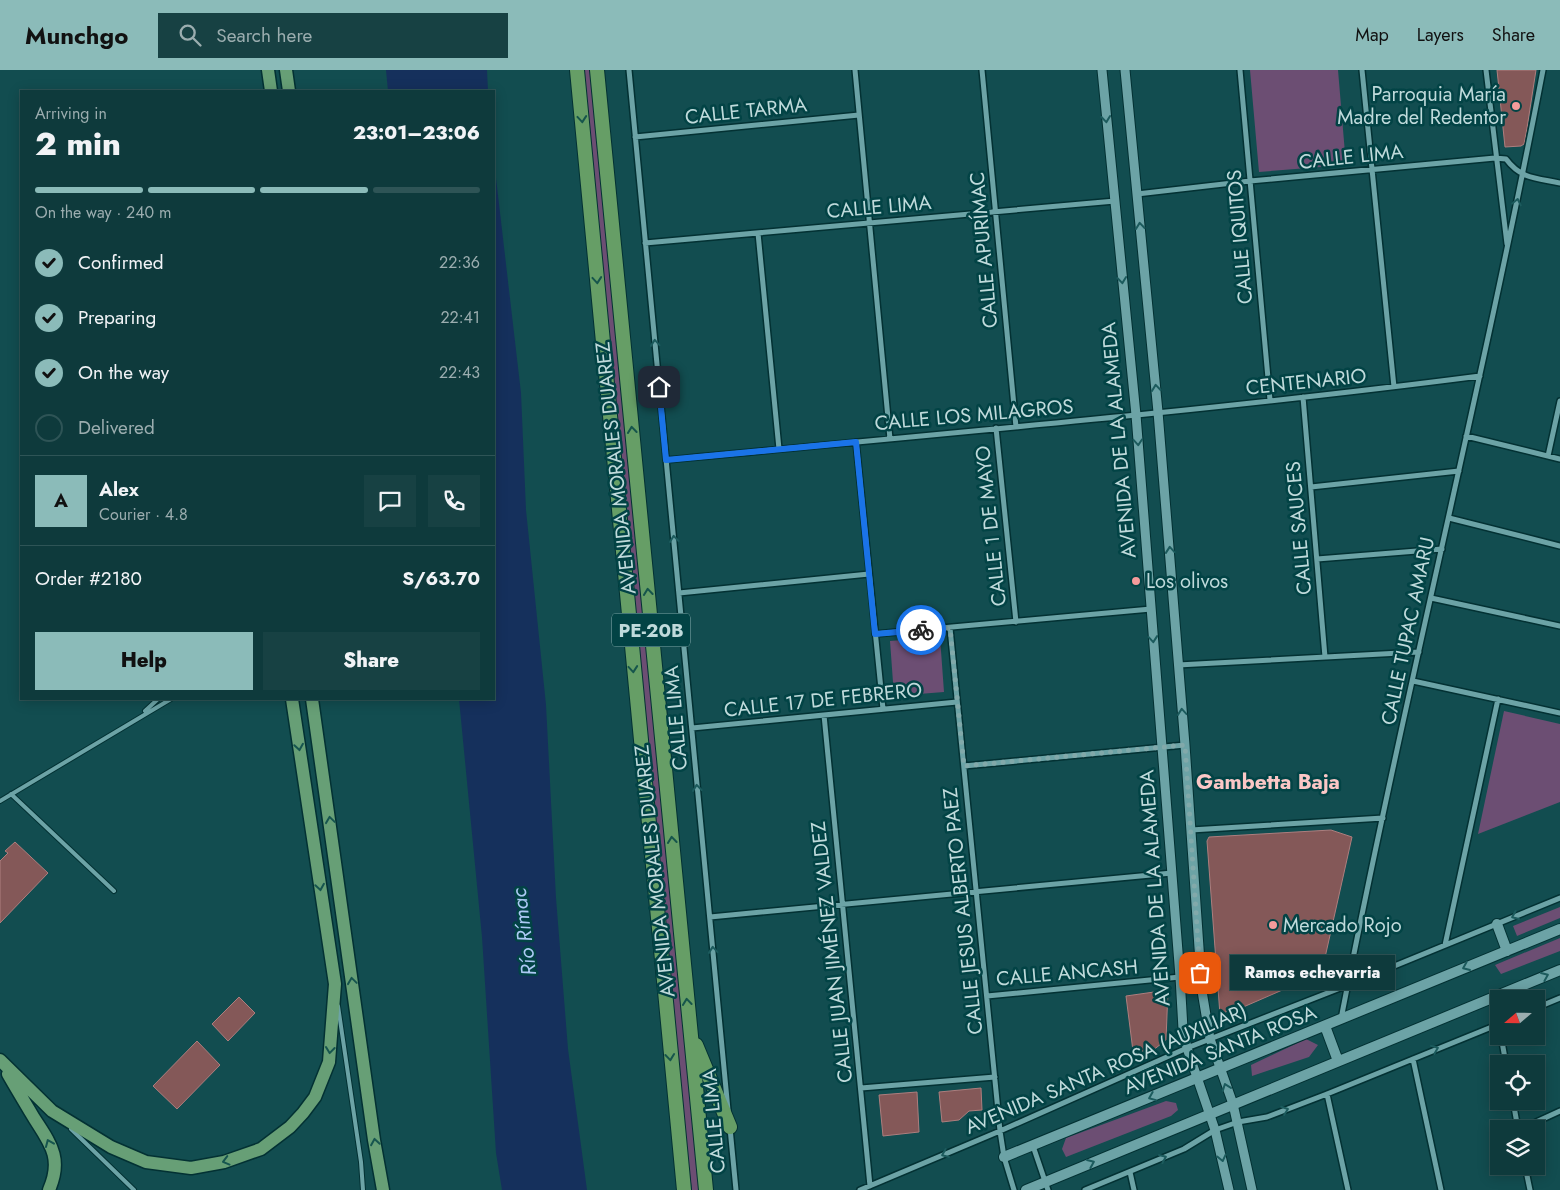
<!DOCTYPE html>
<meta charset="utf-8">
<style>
:root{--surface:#0e3a3c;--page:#174143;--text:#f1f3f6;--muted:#9badaf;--line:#2e5456;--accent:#8bbbb9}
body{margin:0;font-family:Jost,sans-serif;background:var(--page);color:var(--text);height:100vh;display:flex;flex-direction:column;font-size:19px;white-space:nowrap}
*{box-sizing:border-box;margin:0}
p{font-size:16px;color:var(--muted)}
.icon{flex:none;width:28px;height:28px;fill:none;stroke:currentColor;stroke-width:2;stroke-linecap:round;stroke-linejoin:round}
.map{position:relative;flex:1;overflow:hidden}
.details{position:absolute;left:20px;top:20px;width:475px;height:610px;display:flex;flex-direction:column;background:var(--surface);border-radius:0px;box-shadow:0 2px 12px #0003,0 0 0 1px var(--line)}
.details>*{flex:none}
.needle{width:32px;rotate:250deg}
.tools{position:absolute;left:1490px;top:920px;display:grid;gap:10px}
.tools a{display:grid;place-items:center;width:55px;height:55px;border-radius:0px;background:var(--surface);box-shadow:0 2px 12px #0003,0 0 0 1px var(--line);font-size:25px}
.pin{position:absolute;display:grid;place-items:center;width:42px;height:42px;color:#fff;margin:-21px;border-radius:10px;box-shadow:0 2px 8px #0006}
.courier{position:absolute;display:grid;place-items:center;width:50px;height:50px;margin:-25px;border:4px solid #1a73e8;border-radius:50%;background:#fff;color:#222;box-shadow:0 1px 6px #0007}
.bubble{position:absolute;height:35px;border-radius:0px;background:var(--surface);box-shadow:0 2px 12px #0003,0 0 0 1px var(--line);font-size:16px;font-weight:800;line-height:35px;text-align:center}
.overview em{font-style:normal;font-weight:800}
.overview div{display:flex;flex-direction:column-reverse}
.overview{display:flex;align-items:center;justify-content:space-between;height:85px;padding:0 15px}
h1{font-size:32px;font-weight:800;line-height:38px}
.bar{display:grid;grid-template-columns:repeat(4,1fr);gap:8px 5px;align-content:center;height:60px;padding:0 15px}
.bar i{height:6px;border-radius:4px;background:var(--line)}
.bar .on{background:var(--accent)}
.bar p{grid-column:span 4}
.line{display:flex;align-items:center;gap:12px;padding:0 15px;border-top:1px solid var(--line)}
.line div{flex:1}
.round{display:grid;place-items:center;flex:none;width:52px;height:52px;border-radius:0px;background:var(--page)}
ol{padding:0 15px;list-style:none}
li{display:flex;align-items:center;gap:15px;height:55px}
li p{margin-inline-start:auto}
li .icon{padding:5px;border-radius:50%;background:var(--accent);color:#111;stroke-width:4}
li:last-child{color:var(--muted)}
li i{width:28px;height:28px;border:2px solid var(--line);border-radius:50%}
.primary-button{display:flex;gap:10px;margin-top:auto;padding:10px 15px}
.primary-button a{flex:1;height:58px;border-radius:0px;background:var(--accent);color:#111;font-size:20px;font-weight:800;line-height:58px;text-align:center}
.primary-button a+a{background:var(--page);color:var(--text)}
header{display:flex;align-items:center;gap:30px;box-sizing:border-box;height:70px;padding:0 25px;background:var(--accent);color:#111}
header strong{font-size:24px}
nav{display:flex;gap:28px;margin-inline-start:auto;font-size:18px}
.search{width:350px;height:45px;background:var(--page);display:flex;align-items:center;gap:12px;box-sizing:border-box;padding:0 18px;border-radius:0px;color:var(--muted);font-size:19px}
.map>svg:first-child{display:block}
</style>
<header>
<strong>Munchgo</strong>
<div class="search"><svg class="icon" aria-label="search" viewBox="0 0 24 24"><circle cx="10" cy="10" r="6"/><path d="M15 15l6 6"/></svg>Search here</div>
<nav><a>Map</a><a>Layers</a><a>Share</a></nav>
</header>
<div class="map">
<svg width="1560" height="1120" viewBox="0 0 1560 1120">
<rect width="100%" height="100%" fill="#124d50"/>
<path fill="#6c4e73" d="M583,0H592L699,1120H692L681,1033L656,780L639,576Z
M1250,0H1338L1346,95L1259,102Z
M940,567L944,622L894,626L890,571Z
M1504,641L1560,654V732L1478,764Z
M1560,837V848L1517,866L1513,856Z
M1560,868V881L1501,904L1495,895Z
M1306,969L1318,975L1309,987L1252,1006L1251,995Z
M1166,1031L1176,1033L1178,1040L1171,1046L1066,1087L1062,1079L1066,1068Z"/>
<path fill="#15305c" d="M386,0H487L488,21H388Z
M494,91L521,323L526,440L546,635L556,828L568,979L587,1120H502L496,1083L482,867L459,629H494Z"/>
<path fill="#845858" stroke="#ad7e7e" d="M1497,0H1536L1527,58L1524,74L1521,76L1505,77Z
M1331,760L1352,767L1324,892L1311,890L1310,908L1241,938L1239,935L1220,945L1207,771L1209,767Z
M15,772L48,803L0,853V791L8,783L5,781Z
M1168,920L1166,970L1152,981H1133L1126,926Z
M239,927L255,943L228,971L212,954Z
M197,971L220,995L177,1039L153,1016Z
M981,1018L982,1040L969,1041L959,1050L942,1052L939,1022Z
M917,1022L919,1062L883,1066L879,1025Z"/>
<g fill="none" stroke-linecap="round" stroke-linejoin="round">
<defs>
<path id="service" d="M145,641L158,629
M11,724L114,821
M0,731L171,629
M338,936L361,1092L363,1120
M71,1059L134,1120"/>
<path id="minor" d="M629,0L728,1040
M855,0L890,369
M982,0L1016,357
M1240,0L1270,330
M1362,0L1394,317
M1486,0L1507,174
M635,67L859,45
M1137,124L1250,111L1495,88L1506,89C1521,109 1536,108 1560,113
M758,163L779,379
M645,173L1115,131
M1303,327L1325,587
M996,358L1016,552
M1466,366L1560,389
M856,372L883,639
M1548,386L1560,331
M666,390C937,364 1209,341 1480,306
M1311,417L1459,401
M1449,448L1560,476
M1317,489L1442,479
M679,523L869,504
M1431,528L1560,556
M950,558L1000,1061L1004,1087L1014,1120
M875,564L1151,539
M1178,595L1419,582
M1413,611L1560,643
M824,645L870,1116
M692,658L957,632
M964,696L1185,675
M1191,760L1383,748
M710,847L1172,803
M1445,875L1498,629
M987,926L1180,907
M1494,928L1499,954
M1536,938L1560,928
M1341,949C1403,631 1482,318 1543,0
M1501,966L1506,994
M1413,989L1441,1120
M861,1018L995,1007
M1327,1024L1348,1120
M1513,1031L1518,1059
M730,1058L736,1120
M1521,1059L1560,1041
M1033,1076L1048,1120
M1525,1096L1530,1120
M1130,1102L1134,1120
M860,1120L1000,1061L1187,978L1348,915L1560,828
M1085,1120L1184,1079L1215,1060L1238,1052L1267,1047L1327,1024L1499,954"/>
<path id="tertiary" d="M1102,0L1136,345L1180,907L1183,959L1187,978L1215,1060L1229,1120
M1125,0L1158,342L1185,675L1202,921L1210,969L1233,1034L1252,1120"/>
<path id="secondary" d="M1497,854L1507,881
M1325,956L1338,991
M1004,1087L1560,859
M1026,1120L1560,900"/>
<path id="primary" d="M268,0L271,21
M286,0L289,21
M312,629L374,1070L383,1120
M0,990L52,1041L111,1077L146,1092L191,1098L224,1092L261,1079L290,1057L303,1043L315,1027L329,992L335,914L292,629
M8,1004C16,1018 25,1033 34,1048C50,1073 63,1088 49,1120"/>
<path id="trunk" d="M577,0L684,1120
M597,0L706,1120
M696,975L730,1057"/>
</defs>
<use href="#service" stroke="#033133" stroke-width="6"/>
<use href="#minor" stroke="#033133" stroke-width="8"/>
<use href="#tertiary" stroke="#033133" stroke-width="11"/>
<use href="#secondary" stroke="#033133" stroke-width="12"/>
<use href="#primary" stroke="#033133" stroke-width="15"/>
<use href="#trunk" stroke="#033133" stroke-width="16"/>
<use href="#service" stroke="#6ca3a6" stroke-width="4"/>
<use href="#minor" stroke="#6ca3a6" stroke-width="5"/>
<use href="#tertiary" stroke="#6ca3a6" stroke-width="9"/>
<use href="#secondary" stroke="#6ca3a6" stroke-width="10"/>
<use href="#primary" stroke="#679f76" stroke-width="12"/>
<use href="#trunk" stroke="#669e66" stroke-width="14"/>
</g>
<defs><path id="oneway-chevron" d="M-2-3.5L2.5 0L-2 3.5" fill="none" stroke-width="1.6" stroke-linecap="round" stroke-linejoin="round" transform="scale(1.25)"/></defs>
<g stroke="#16554c">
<use href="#oneway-chevron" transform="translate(582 49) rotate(85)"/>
<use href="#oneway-chevron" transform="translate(597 210) rotate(85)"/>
<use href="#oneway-chevron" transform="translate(632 360) rotate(-96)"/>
<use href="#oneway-chevron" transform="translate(648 522) rotate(-96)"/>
<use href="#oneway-chevron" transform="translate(633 599) rotate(85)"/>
<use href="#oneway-chevron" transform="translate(672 770) rotate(-96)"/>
<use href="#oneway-chevron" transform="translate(687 932) rotate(-96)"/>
<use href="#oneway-chevron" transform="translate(670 987) rotate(84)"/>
</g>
<g stroke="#1c5b5d">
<use href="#oneway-chevron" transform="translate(1106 49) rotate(84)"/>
<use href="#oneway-chevron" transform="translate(1517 132) rotate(-78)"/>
<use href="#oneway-chevron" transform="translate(1140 156) rotate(-96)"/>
<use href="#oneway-chevron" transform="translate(1122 210) rotate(84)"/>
<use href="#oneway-chevron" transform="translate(655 273) rotate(-95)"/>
<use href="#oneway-chevron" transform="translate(1156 318) rotate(-96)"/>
<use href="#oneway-chevron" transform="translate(1138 372) rotate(86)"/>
<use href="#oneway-chevron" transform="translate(674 469) rotate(-96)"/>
<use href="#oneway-chevron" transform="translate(1170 480) rotate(-95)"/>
<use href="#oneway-chevron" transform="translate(1153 569) rotate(85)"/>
<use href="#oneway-chevron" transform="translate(1182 642) rotate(-95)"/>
<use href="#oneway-chevron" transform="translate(697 718) rotate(-96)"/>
<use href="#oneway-chevron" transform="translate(1515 846) rotate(157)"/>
<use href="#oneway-chevron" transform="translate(713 880) rotate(-95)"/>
<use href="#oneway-chevron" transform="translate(1466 897) rotate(157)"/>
<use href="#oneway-chevron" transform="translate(1545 906) rotate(-23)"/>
<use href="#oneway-chevron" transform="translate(1435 979) rotate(-22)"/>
<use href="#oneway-chevron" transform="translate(1226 1017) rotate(-110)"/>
<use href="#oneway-chevron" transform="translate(1152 1027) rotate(158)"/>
<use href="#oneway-chevron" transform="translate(1285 1040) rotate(-20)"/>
<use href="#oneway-chevron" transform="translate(945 1084) rotate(157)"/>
<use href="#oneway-chevron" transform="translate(1163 1088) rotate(-23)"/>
<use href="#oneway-chevron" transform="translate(1222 1088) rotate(77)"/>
<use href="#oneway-chevron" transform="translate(1091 1093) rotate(-23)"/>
</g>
<g stroke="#16554f">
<use href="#oneway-chevron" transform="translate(299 677) rotate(81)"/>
<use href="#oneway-chevron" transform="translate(330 750) rotate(-98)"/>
<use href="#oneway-chevron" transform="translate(320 817) rotate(81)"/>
<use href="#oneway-chevron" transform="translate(352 911) rotate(-98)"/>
<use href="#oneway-chevron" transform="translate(330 980) rotate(97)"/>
<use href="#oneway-chevron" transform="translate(375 1072) rotate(-99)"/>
<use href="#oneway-chevron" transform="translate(49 1073) rotate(-113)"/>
<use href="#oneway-chevron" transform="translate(226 1091) rotate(165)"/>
</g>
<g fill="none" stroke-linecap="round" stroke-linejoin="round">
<path stroke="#82a9aa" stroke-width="5" stroke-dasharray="0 9" d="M921,560L950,558L964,696L1185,675L1200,903"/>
<path stroke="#1a73e8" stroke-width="6" d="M659,317L666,390L856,372L875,564L921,560"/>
</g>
<g fill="#f59b9b" stroke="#024345" stroke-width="2">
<circle cx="1516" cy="36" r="5"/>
<circle cx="1136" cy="511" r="5"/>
<circle cx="1273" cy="855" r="5"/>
</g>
<g text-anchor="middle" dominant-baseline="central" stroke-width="5" stroke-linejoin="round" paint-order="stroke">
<rect fill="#024345" stroke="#86adae" stroke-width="1" x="612" y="543.5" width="78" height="33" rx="4"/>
<g font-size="19" font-weight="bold" fill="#bfdadb">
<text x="651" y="560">PE-20B</text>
</g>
<g font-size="20" fill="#bfdadb" stroke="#024345" text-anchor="start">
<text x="1506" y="24" text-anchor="end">Parroquia María<tspan x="1506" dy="23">Madre del Redentor</tspan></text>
<text x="1146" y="511">Los olivos</text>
<text x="1283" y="855">Mercado Rojo</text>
</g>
<g font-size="20" fill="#bfdadb" stroke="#024345">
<text transform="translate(746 41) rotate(-6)">CALLE TARMA</text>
<text transform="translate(1351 87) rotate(-6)">CALLE LIMA</text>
<text transform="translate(879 137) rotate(-5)">CALLE LIMA</text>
<text transform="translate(1240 167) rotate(-95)">CALLE IQUITOS</text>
<text transform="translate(984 180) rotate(-95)">CALLE APURÍMAC</text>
<text transform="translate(1306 312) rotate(-6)">CENTENARIO</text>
<text transform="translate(974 345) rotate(-5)">CALLE LOS MILAGROS</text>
<text transform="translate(1119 370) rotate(-95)">AVENIDA DE LA ALAMEDA</text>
<text transform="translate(616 398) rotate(-96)">AVENIDA MORALES DUAREZ</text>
<text transform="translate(991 456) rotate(-96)">CALLE 1 DE MAYO</text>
<text transform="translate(1299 458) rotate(-95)">CALLE SAUCES</text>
<text transform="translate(1408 561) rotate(-78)">CALLE TUPAC AMARU</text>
<text transform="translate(823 630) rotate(-6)">CALLE 17 DE FEBRERO</text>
<text transform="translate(676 648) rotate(-95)">CALLE LIMA</text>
<text transform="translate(655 801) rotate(-96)">AVENIDA MORALES DUAREZ</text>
<text transform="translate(1155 818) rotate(-94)">AVENIDA DE LA ALAMEDA</text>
<text transform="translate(963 841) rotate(-96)">CALLE JESUS ALBERTO PAEZ</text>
<text transform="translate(832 882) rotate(-96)">CALLE JUAN JIMÉNEZ VALDEZ</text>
<text transform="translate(1067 903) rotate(-5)">CALLE ANCASH</text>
<text transform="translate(1220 980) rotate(-22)">AVENIDA SANTA ROSA</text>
<text transform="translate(1106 999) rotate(-23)">AVENIDA SANTA ROSA (AUXILIAR)</text>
<text transform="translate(714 1051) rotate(-95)">CALLE LIMA</text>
</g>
<g font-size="21" font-weight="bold" fill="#fbc7c6" stroke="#024345">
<text x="1268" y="712">Gambetta Baja</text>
</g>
<g font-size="21" font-style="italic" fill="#adc9f5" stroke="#024345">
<text transform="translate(524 862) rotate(-97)">Río Rímac</text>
</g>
</g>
</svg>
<div class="tools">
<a><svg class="needle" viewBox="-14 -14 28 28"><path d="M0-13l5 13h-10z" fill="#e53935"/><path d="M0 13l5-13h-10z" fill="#9badaf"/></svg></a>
<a><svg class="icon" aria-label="locate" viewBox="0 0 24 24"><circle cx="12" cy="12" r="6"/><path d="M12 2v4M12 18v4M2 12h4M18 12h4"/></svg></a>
<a><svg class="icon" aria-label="layers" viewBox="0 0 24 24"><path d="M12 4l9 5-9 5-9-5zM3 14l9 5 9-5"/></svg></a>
</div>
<div class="pin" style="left:1200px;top:903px;background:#ea580c"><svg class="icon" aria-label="bag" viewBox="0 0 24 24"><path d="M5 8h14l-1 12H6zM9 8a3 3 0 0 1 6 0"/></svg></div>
<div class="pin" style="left:659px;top:317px;background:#1f2937"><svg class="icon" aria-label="home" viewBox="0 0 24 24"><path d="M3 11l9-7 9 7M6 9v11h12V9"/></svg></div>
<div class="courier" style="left:921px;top:560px"><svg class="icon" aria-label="bike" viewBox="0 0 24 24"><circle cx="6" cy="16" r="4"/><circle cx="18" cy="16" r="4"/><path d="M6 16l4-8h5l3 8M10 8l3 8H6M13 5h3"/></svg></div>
<div class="bubble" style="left:1230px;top:885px;width:165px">Ramos echevarria</div>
<section class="details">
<div class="overview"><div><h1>2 min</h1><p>Arriving in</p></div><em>23:01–23:06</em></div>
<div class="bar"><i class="on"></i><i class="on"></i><i class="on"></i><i></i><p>On the way · 240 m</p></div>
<ol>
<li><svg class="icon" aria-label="check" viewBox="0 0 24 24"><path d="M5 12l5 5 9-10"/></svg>Confirmed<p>22:36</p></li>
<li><svg class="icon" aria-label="check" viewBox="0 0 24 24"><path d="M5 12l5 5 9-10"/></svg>Preparing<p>22:41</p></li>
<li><svg class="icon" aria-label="check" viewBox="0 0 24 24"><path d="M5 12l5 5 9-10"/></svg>On the way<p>22:43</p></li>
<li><i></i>Delivered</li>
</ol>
<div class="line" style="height:90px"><b class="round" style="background:var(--accent);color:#111">A</b><div><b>Alex</b><p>Courier · 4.8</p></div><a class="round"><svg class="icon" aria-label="chat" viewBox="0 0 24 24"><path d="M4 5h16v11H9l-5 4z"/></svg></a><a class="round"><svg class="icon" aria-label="phone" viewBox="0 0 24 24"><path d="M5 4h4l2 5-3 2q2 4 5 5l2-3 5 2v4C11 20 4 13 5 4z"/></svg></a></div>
<div class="line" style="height:65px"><div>Order #2180</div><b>S/63.70</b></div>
<div class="primary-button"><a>Help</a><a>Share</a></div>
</section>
</div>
